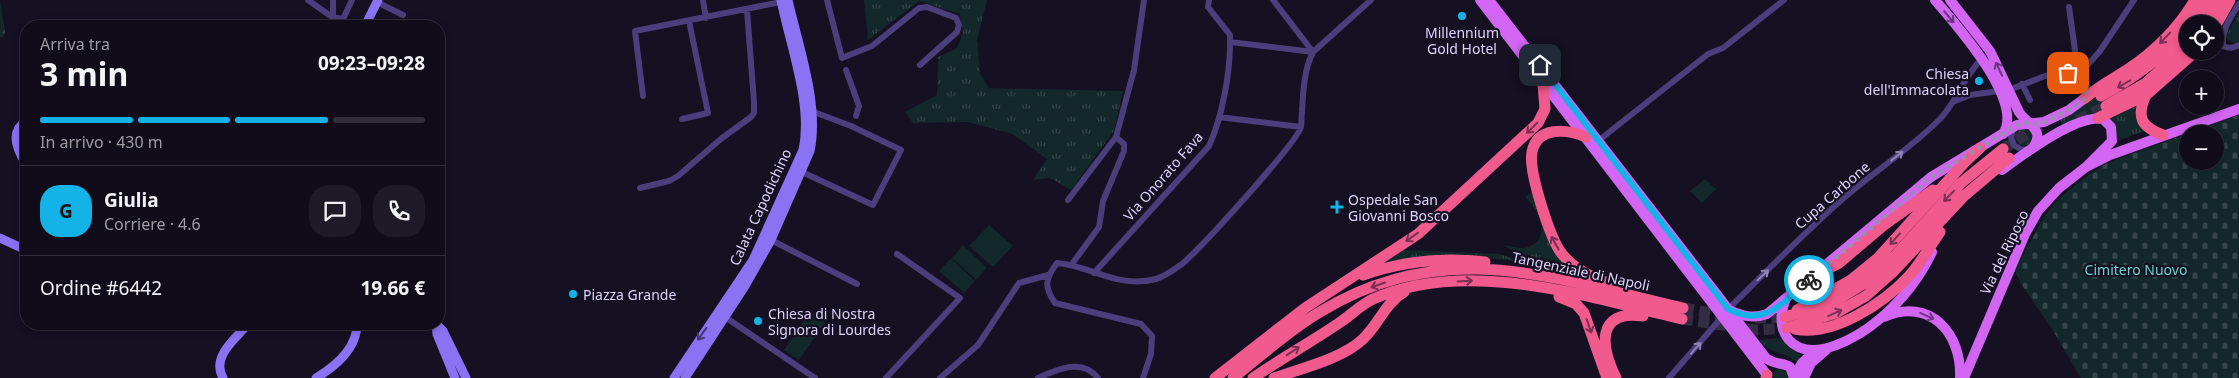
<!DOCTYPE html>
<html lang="it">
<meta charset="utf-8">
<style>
:root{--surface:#100c1a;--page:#1e1a27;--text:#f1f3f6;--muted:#9c9ba2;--line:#302c39;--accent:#14b3e7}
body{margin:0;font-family:"Noto Sans",sans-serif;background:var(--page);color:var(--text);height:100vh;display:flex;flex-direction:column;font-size:19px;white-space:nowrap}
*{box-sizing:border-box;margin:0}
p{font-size:16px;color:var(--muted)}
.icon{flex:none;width:28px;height:28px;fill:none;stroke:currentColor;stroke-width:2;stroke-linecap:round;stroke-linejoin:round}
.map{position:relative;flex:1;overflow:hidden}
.drawer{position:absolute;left:20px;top:20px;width:425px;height:310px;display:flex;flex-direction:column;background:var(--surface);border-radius:20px;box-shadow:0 2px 8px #0003,0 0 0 1px var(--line)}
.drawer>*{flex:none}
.fabs{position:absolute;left:2179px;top:15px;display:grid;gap:10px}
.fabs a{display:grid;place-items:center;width:45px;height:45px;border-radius:50%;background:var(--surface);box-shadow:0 2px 8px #0003,0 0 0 1px var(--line);font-size:25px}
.pin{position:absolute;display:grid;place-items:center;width:42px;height:42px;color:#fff;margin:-21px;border-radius:10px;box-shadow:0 2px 8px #0006}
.courier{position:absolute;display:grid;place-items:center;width:50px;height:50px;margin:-25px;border:4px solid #14b3e7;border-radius:50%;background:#fff;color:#222;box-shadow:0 1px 6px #0007}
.summary em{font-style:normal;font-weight:700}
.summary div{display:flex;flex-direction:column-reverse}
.summary{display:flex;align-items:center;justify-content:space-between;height:85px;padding:0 20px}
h1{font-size:32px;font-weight:700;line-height:38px}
.bar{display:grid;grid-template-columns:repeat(4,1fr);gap:8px 5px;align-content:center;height:60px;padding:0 20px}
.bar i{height:6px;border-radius:4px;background:var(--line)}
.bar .current{background:var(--accent)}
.bar p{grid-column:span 4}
.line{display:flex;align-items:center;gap:12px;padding:0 20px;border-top:1px solid var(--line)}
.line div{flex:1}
.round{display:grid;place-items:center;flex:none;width:52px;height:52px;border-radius:20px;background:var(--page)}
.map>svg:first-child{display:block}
</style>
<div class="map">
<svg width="2239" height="378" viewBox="0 0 2239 378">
<defs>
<pattern id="grass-tufts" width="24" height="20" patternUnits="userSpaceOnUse" patternTransform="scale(1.25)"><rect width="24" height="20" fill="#13282b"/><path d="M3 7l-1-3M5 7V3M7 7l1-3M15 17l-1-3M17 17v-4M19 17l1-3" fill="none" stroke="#35464b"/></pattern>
<pattern id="forest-firs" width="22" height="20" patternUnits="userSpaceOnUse" patternTransform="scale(1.25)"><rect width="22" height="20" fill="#13282b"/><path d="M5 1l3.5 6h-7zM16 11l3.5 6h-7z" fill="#35464b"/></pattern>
<pattern id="cemetery-stones" width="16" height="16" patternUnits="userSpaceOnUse" patternTransform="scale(1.25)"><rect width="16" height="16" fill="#13282b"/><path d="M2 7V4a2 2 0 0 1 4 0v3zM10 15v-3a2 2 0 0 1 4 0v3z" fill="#35464b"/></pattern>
</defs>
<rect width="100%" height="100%" fill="#151022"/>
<path fill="url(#grass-tufts)" d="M864,0H987L977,40L980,74L989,88L1123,91L1114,131L1071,190L1050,178L1033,180L1047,159L1012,134L968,122L913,123L905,112L937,95L938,57L957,48L963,33L960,14L919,1L868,40Z
M2239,12V42L2233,43L2227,39V35Z
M2102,87L2101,99L2106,107L2101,113L2090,114L2066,125H2062L2060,119Z
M2136,106L2145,131L2115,141L2116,129L2110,119Z
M2015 137a9 9 0 1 1 18 0a9 9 0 1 1-18 0Z
M1532,192L1575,272L1503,246C1508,245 1518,249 1525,248C1554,241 1539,209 1525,197Z
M1404,250L1499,254L1537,266L1507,260L1451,255L1423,256L1383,263Z
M1780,338L1790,349L1801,355L1796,362C1784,351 1772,355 1759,340Z
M1778,369L1785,371L1788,378H1772L1774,372Z"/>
<path fill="url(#forest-firs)" d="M0,0L5,32L3,37H0Z"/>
<path fill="url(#cemetery-stones)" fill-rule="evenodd" d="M2239,115V378H2081L2052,329L2021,284L2015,270L2045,215L2063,195L2088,175L2107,163ZM2188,134H2215V161H2188Z"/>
<path fill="#13282b" d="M1705,179L1716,189L1702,203L1690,191Z
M989,225L1013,246L993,267L969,246Z
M963,245L987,268L976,280L952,258Z
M951,258L975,281L964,293L939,271Z
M810,311L825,322L799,360L784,350Z"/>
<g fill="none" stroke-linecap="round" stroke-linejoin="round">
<path stroke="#332d43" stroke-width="11" stroke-dasharray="11 5.5" stroke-linecap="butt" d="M2078,120L2106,106
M2003,149L2043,124
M1683,308L1729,316
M1755,318L1785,317
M1682,319L1755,330L1787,328"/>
<path stroke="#4a3f7c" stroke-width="6" d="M308,0L332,17L343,19L352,0
M703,0L706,18
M827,0L842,58L872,46L919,8L927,7L956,18L959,25L957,32L920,65
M1273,0L1313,52
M377,2L403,15
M2239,4C2231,17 2221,30 2223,46C2230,49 2233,48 2239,45
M2069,7L2078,72L2087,86L2085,97
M333,26V0
M1230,42L1313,52
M846,70L859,106L856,116
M2022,84L2030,100
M2009,90L2045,76L2078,72L2084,69L2100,51L2134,0
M643,96L635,31L781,2
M1955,101L1970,95L1999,91
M1219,117L1301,127
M682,119L708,113L689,21
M2014,127L2011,137L2014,145L2022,150L2028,149
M1598,141L1708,54L1723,48L1784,0
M802,172L873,205L901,150L851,126L814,112
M640,188L669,181L678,176L722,138L751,117L754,113V102L747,10
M1068,200L1116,137L1134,70L1144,0
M771,240L857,284
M1072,264L1099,227L1103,201L1124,151V144L1116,137
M1094,273L1209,146C1223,115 1231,69 1230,35L1208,7L1209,0
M1728,309C1764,274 1800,237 1838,203C1870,174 1908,151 1939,120C1957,102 1964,75 1983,58
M725,317L815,378
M886,378L960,298L897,254
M940,378L978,345L1019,283L1048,275
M1038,378C1058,369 1082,358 1098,378
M1143,378L1151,354L1152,336L1141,324L1055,303C1044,287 1045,279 1057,263C1092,266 1118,289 1156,279C1164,277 1175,269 1182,264C1200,249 1296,144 1301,127C1302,122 1301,116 1302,112C1303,93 1304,69 1313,52L1371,0
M1669,378L1722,317"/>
<path stroke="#8973f3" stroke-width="9" d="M365,26L378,0
M26,121C9,132 17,150 26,164
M0,238L26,250
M436,324L443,331L466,378
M436,324L437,334L455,378
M223,378C211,357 235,339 248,324
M316,378C336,366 357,348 357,324
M674,378L753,260L803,150C813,105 790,45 781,0
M685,378L745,286L771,240L810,151C820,105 798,45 788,0"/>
<path stroke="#d265f2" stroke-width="10" d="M1480,0L1767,375
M1489,0L1766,358C1774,365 1782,362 1790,367L1794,378
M1935,0C1956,25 2025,101 2003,134
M1950,0L1990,51L2019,112C2027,124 2045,130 2034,146
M2002,170C2022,155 2077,114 2103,119L2111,127L2112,141L2086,167
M1785,301C1780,315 1779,328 1789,340C1812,366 1861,335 1881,318C1902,300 1920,277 1932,252
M1729,310C1742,316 1753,319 1767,314L1931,177L2017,125L2044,122L2069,110L2085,98
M1884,317C1930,297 1962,333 1960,378
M1794,377L1802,363L1813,353
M1804,378L1811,363L1826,350
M1964,378L2025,234L2038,211L2059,188L2086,167L2110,155L2239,109"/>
<path stroke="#f15a8c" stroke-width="11" d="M2192,24L2207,0
M2205,24L2219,0
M2215,27L2230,0
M2146,95C2136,117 2141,127 2163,135
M2101,96C2134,78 2162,58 2188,30
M2085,98C2098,87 2113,79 2127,70C2154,52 2179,27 2195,0
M2106,106L2146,83L2188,46
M2098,118L2146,95L2196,51
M1586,137C1567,129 1537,126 1532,152C1528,170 1550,239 1562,254C1576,271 1594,278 1614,285
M1363,275C1403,261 1443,257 1485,262
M1812,277L1839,263L1884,225L1933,190
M1559,297L1576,304L1584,313L1607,378
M1797,310L1851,280L1878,258L1965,162L1980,148
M1785,317L1832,303L1863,284L1895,256L1961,183L2003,149
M1787,328L1836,313L1866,296L1893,272L1964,196L2009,158
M1795,329C1833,337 1884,303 1909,276C1921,263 1930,246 1940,232
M1215,378L1305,308L1418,234L1538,123L1545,109L1543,84
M1233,378C1261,356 1289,330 1320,312C1446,236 1552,278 1683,308
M1253,378C1282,358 1313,341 1342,321C1352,314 1362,304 1373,299C1468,257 1587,297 1682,319
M1274,378C1302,368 1342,359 1363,339C1379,324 1385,303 1404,292
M1616,378C1601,348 1595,309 1643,316
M1766,378L1767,375"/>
</g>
<defs><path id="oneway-shaft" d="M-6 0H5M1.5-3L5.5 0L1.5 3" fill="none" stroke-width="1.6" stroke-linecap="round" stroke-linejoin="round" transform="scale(1.25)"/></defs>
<g stroke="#6a3680">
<use href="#oneway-shaft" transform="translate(1949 17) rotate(50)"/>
<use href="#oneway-shaft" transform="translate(1999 69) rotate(-115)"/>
<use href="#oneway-shaft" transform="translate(1927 316) rotate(24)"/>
</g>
<g stroke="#783152">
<use href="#oneway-shaft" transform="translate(2165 38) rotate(134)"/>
<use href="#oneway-shaft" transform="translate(2124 84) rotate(150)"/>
<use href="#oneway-shaft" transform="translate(1532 128) rotate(135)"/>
<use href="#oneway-shaft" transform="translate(1949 196) rotate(134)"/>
<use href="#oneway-shaft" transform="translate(1412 237) rotate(144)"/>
<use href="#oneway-shaft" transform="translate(1895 239) rotate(132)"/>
<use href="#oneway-shaft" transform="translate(1555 243) rotate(-119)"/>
<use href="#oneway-shaft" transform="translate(1465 281) rotate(-3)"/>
<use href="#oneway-shaft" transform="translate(1378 285) rotate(161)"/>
<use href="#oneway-shaft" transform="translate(1835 313) rotate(-24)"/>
<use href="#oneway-shaft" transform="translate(1589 326) rotate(71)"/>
<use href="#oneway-shaft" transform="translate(1293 351) rotate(-33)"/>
</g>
<g stroke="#8d82b5">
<use href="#oneway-shaft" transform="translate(1897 156) rotate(-38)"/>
<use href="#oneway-shaft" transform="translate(1763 275) rotate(-44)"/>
<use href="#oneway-shaft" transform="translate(1696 348) rotate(-48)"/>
</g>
<use stroke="#433876" href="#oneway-shaft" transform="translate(702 334) rotate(126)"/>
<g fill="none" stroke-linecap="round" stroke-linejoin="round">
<path stroke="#988faf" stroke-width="5" stroke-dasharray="0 9" d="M1809,280L1931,177L2017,125L2025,123L2039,124L2069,110L2085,98L2087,86L2078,72L2068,73"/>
<path stroke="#14b3e7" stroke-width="6" d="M1540,65L1728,309C1765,328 1782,303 1809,280"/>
</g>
<g fill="#14b3e7" stroke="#151022" stroke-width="2">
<circle cx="1462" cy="16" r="5"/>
<circle cx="1979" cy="81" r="5"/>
<path d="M1334.5 199.5h5v5h5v5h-5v5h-5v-5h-5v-5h5z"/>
<circle cx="573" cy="294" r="5"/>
<circle cx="758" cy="321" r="5"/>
</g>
<g text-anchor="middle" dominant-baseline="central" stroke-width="4.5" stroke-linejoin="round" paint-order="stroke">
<g font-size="14" fill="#ded4fb" stroke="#151022" text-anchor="start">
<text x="1462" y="32" text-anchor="middle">Millennium<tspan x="1462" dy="16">Gold Hotel</tspan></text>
<text x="1969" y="73" text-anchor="end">Chiesa<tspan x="1969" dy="16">dell'Immacolata</tspan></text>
<text x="1348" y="199">Ospedale San<tspan x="1348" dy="16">Giovanni Bosco</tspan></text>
<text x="583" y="294">Piazza Grande</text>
<text x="768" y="313">Chiesa di Nostra<tspan x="768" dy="16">Signora di Lourdes</tspan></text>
</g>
<g font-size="14" fill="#ded4fb" stroke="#151022">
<text transform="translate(1163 176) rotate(-49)">Via Onorato Fava</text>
<text transform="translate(1832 195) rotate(-41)">Cupa Carbone</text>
<text transform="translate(760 207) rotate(-65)">Calata Capodichino</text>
<text transform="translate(2004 252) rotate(-64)">Via del Riposo</text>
<text transform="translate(1581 271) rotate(12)">Tangenziale di Napoli</text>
</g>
<g font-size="14" fill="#66d5c9" stroke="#151022">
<text x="2136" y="269">Cimitero Nuovo</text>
</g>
</g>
</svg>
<div class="fabs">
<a><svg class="icon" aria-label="locate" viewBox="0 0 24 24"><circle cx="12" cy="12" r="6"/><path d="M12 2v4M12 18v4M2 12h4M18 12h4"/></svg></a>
<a>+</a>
<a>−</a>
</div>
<div class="pin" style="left:2068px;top:73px;background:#ea580c"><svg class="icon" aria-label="bag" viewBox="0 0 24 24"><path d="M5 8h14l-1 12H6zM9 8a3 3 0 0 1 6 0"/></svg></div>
<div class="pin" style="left:1540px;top:65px;background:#1f2937"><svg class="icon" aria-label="home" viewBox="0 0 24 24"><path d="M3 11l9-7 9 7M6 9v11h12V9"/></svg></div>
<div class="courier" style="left:1809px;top:280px"><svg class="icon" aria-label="bike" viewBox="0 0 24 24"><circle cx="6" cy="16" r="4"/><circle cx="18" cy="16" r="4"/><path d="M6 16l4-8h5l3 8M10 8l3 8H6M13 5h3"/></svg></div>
<section class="drawer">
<div class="summary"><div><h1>3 min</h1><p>Arriva tra</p></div><em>09:23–09:28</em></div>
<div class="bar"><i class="current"></i><i class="current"></i><i class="current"></i><i></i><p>In arrivo · 430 m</p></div>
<div class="line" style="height:90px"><b class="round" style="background:var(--accent);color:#111">G</b><div><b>Giulia</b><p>Corriere · 4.6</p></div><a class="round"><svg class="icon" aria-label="chat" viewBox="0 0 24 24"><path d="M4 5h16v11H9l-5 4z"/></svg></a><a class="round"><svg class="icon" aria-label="phone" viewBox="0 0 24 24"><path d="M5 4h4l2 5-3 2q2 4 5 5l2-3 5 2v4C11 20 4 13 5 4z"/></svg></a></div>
<div class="line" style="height:65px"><div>Ordine #6442</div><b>19.66 €</b></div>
</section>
</div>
